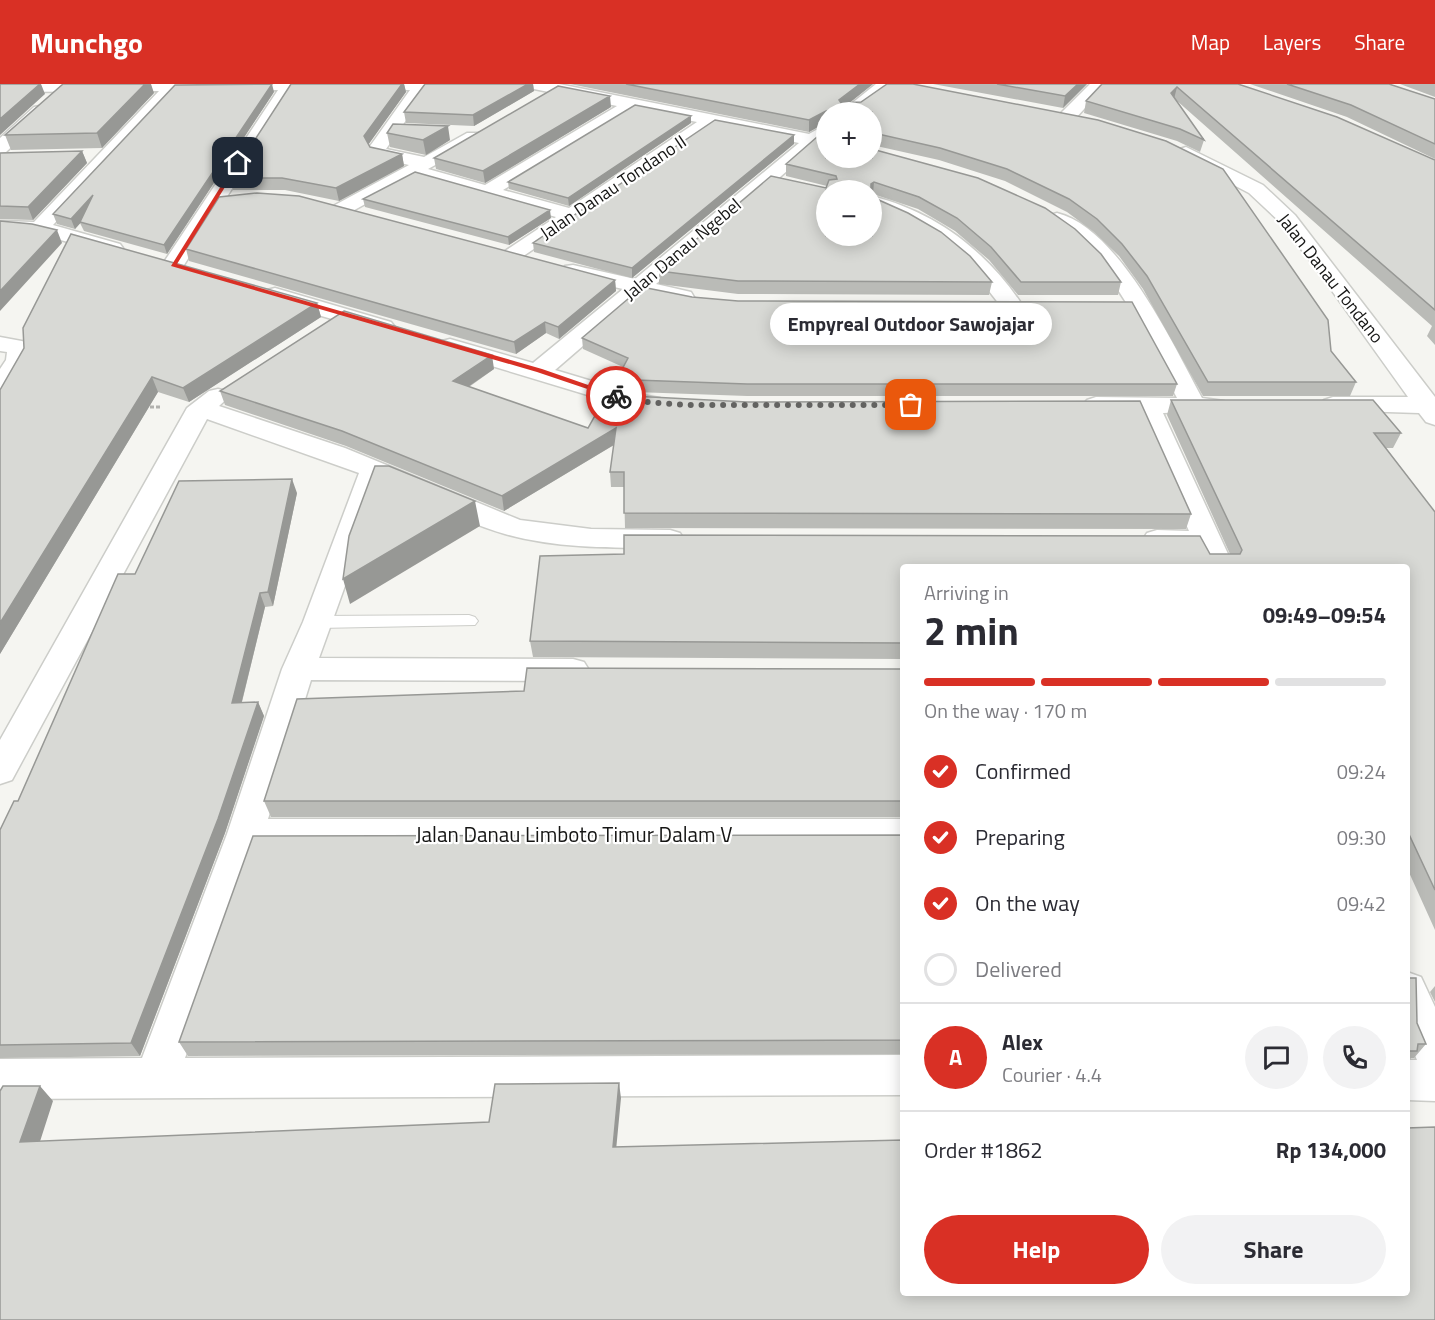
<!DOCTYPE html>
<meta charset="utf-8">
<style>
:root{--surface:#fff;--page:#f2f2f3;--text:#2b2b33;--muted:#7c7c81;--line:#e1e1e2;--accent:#d93025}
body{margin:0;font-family:"Titillium Web",sans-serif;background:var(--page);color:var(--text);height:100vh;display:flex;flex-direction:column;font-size:22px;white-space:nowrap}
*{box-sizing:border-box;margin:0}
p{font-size:20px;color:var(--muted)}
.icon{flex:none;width:33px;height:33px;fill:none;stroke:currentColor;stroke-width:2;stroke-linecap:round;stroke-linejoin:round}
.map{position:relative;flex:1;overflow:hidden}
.side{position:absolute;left:900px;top:480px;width:510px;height:732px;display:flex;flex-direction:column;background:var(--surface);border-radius:6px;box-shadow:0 3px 15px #0003}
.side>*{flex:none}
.tools{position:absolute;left:816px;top:18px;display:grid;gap:12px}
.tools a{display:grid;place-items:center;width:66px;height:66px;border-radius:50%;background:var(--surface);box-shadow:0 3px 15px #0003;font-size:30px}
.pin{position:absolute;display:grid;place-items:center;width:51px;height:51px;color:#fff;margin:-26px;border-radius:12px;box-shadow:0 3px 9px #0006}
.courier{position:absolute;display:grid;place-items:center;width:60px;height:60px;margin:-30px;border:4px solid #d93025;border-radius:50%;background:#fff;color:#222;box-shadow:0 2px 8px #0007}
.bubble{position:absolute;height:42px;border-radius:21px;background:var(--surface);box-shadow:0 3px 15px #0003;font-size:20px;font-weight:700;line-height:42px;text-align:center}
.summary em{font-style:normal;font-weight:700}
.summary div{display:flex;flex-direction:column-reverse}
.summary{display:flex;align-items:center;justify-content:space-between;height:102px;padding:0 24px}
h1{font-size:39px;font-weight:700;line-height:45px}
.bar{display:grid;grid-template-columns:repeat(4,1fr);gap:9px 6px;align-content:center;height:72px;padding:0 24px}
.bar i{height:8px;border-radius:4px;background:var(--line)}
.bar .on{background:var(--accent)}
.bar p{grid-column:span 4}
.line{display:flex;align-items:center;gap:15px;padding:0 24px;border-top:2px solid var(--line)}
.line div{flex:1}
.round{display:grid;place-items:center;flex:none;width:63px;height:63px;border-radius:32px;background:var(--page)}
ol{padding:0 24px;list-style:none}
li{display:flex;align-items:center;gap:18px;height:66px}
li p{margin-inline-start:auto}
li .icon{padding:6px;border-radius:50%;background:var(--accent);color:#fff;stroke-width:4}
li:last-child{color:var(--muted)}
li i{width:33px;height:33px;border:3px solid var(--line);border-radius:50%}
.button{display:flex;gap:12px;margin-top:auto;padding:12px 24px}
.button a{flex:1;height:69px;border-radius:36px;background:var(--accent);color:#fff;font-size:24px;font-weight:700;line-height:69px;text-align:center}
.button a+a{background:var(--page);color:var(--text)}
header{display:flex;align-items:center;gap:36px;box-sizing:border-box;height:84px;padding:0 30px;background:var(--accent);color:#fff}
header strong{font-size:28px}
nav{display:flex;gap:33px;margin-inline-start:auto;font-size:21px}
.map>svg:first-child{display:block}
</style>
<header>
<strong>Munchgo</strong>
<nav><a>Map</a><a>Layers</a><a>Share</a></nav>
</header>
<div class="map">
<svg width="1435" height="1236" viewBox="0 0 1435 1236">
<rect width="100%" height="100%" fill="#f5f5f1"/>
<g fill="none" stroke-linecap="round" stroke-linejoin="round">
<defs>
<path id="service" d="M469,531L475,533L478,537L475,541L318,544L312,542L309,538L312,534L318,532Z"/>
<path id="minor" d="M0,0H559L809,50L825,41L826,64L816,62L656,200L691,208L694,213L691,218L683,220L643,210L555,286L635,310L660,314L664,319L660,324L651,327L624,322L442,267L438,262L442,257L450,255L533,279L623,205L565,192L562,187L565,182L573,181L635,195L799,59L715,42L519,175H505L501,171L505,167L556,133L414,93L349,129H335L332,125L335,121L409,81L373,73L368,65L410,6H294L184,181L181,186H165L162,181L278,6L177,7L53,141L120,160L123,164L120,168L113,170L38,150L0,149V137L34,138L159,7L0,8ZM534,5L617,22L485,101L428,85L479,57L482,53L479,49H467L424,73L386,65L427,6ZM635,26L697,38L569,124L503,106Z
M876,0H895L859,28H841Z
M1090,0H1107L1074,36H1062L1059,32L1062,28Z
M40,22L46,23L49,27L46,31L6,68L0,69V54L34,23Z
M1186,63L1263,101L1295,131L1435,313V341L1426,338L1419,329L1324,326L1320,321L1324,316L1333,313H1408L1317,186L1281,139L1249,109L1180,73L1177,69L1180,65Z
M872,112C935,128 985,166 1021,219L1018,224H1002C963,171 934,147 872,124Z
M1057,129C1119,144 1174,262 1202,314L1224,317L1228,322L1224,327L1163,329L1234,483H1204L1196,465L1147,461L1143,455L1147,449L1157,446L1189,447L1137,329L1087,326L1083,321L1087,316L1096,313L1177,314C1153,267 1131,218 1096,177C1083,162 1056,148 1047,135L1050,131Z
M275,204L391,238L395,243L391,248L383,250L267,216L264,211L267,206Z
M0,253L27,258C38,274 18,295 9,308L0,310V285L6,276L7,268L0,267Z
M218,305L227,307L230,312L219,322L345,364L520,436L591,445L670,446L680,449L684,455L680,461L670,464C616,464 558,465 505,450C463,438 422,416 382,399L319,574L573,575L584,578L589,586L584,594L573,597L311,596L268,735H903V765H258L185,974L903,971V1011L0,1015V975L142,974L227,750L282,585L303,538L359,389L207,335L12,696L0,700V656L187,324L209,307Z
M1407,888L1421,893L1435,923V1017L1407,1016V976H1417L1407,953Z"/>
</defs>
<use href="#service" stroke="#cccdc9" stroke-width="2"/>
<use href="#minor" stroke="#cccdc9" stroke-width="3"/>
<path stroke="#b1b1ae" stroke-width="3" stroke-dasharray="4 2" stroke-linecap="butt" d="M144,323H160"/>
<use href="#service" fill="#fff" fill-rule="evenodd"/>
<use href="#minor" fill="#fff" fill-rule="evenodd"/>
</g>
<path fill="#babbb7" d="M291,0H404L406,8L368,60L370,63L402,70L404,82L339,117L285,106H233L230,94Z
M425,0H533L534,7L474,42L406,39L404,28Z
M570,0H873L849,19L861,18L887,0L1331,267L1356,298L1350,312H1203L1143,205L1119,172L1094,148L1067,128L1005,97L939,76L872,61V62V28H826V53L825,39L809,48Z
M933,0H1087L1063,24Z
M1102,0H1238L1435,76V261L1427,252L1432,242L1176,16L1204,56L1200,68L1177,57L1084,29L1086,17Z
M1250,0H1389L1435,15V75L1347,33Z
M1400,0H1435V13Z
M274,8L167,170L84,147L80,139L75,145L57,140L53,130Z
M154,9L102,64L11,66L5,51Z
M611,23L485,99L436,85L434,74Z
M691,39L569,122L509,105L508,98Z
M387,49L450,56L426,71L390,63Z
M826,54L1121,198L1118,211H1018L989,176L955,147L918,125L873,110L826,106L992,198L989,211L738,210L659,200V187L826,104L827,102L786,92V80Z
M794,60L632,194L534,168L533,159Z
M82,67L87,79L33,136L0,135V69Z
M363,115L551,134L509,161L365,123Z
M186,165L615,196L616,207L559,255L546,249L516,270L189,177Z
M692,213L1177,300L1173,312H747L635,308L620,303L619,291L623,283L583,265L582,254Z
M317,219L321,233L189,318L158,308L0,570V306Z
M494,285L469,303L588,344L632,312L1191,430L1186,445L625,444L624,403H611L610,388L614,361L504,427L346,362L225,321L220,307Z
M1171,316H1373L1401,349L1393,364H1386L1435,428V846L1407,784V483H903V575L533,573L530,557L540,472L624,470V451L1200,452L1210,470H1230L1167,331Z
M297,409L273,522L265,523L242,618H258L264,632L225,749L140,972L0,974V746L18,717L135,490Z
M903,585V733H271L264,717L524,607Z
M903,751V970L188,972L179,958Z
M1407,894L1417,939L1426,960L1414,974H1411L1407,979Z
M1435,902V918L1430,908Z"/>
<path fill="#979895" d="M40,0H41L45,10L0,51V35Z
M145,0H151L154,9L102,64L97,49Z
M272,0L274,8L167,170L164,161Z
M402,0H404L406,8L366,64L364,52Z
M528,0H533L534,7L474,42L473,31Z
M860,0H873L838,28L839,16Z
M1078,0H1087L1063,24L1065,12Z
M1177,3L1174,15L1171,9Z
M610,12L611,23L485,99L483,87Z
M826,27L825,39L809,48V36Z
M691,32V39L569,122L568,114Z
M448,42L450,56L426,71L423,56Z
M874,49L872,61V62V51Z
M794,51V60L632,194V184Z
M82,67L87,79L33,136L28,123Z
M402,70L404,82L339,117L336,104Z
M874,98L873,110L872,111L871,100Z
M93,111L97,121L75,145L71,135Z
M550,126L551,134L509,161L508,153Z
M57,146L62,159L0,227V207Z
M615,196L616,207L559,255L558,243Z
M317,219L321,233L189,318L183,304Z
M545,238L546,249L516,270L514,258Z
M492,271L494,285L456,311L453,297Z
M152,293L158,308L0,570V539Z
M616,344L617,359L504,427L502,412Z
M292,395L297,409L273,522L268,508Z
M475,417L480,442L350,520L343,495Z
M260,509L265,523L238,633L232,619Z
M258,618L264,632L225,749L140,972L131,959Z
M619,999L621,1014L615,1077L613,1063Z
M40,1002L53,1017L35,1073L20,1058Z"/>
<path fill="#d8d9d5" stroke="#979895" stroke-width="1.5" d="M0,0H40L0,35Z
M63,0H145L97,49L5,51Z
M272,0L164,161L80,138L93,111L71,135L53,130L175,1Z
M291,0H402L364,52L370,63L402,70L336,104L282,94H230Z
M425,0H528L473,31L404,28Z
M626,0H860L839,16L841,19L861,18L887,0H913L1098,36L1166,57L1223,85L1328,236L1331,267L1356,298H1208L1147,192L1122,160L1097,135L1069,115L1007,85L940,64L874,49L872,51V28H826V32V27L809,36Z
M997,0H1078L1065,12Z
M1102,0H1238L1337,33L1435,76V226L1177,3L1171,9L1204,56L1180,45L1086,17Z
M1287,0H1389L1435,15V60L1351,21Z
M558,2L610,12L483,87L434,74Z
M635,21L691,32L568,114L508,98Z
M715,36L794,51L632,184L533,159Z
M393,40L448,42L423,56L387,49Z
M817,53L826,54V74H872V65L978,94L1045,124L1075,145L1101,170L1121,198H1021L991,163L957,134L919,113L874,98L871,100V106H826V152H872V113L908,129L941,148L970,172L992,198L738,197L659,187L771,92L826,104L829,96L837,95L836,92L786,80Z
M82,67L28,123L0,122V69Z
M415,88L550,126L508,153L363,115Z
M257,109L299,112L615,196L558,243L545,238L514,258L186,165L219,113Z
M0,137L32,140L57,146L0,207Z
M71,150L317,219L183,304L152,293L0,539V306L24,264L23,244Z
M642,203L692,213L738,217L1132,218L1177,300H747L635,296L619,291L628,274L582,254Z
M344,227L492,271L453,297L588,344L610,305L632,312L747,318L1140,317L1191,430L624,429V388H610L616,344L502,412L342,347L220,307Z
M1171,316H1373L1401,349H1374L1435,428V806L1407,746V483H903V559L530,557L540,472L624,470V451L1200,452L1210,470H1240L1242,466Z
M375,382H389L475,417L343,495L349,452Z
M292,395L268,508L260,509L232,619L258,618L218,735L131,959L0,961V746L14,717H18L118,490H135L179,397Z
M527,584L903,585V717H264L297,615L524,607Z
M903,751V956L179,958L253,752Z
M1407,894H1416L1417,939L1426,960H1418L1417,967H1407Z
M619,999L613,1063L903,1056V1209H1407V1044L1435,1043V1236H0V1007L3,1002H40L20,1058L489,1038L495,1000Z"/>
<path fill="#d93025" d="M236,78L240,79L177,180L542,285L620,312L614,314L537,288L171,182Z"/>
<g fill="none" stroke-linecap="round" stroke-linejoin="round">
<path stroke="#636361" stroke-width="6" stroke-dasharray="0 10.8" d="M616,312L633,317L687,321H911"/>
</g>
<g text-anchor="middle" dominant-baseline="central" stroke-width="4.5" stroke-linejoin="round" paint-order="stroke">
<g font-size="18" fill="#151514" stroke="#fff">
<text transform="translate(613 103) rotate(-34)">Jalan Danau Tondano II</text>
<text transform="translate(682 165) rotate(-40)">Jalan Danau Ngebel</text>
<text transform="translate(1331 194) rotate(52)">Jalan Danau Tondano</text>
</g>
<g font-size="21" fill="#151514" stroke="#fff">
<text x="574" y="750">Jalan Danau Limboto Timur Dalam V</text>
</g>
</g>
</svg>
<div class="tools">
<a>+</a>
<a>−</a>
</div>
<div class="pin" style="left:911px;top:321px;background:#ea580c"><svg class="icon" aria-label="bag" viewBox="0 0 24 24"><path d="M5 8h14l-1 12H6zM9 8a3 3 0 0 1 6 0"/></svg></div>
<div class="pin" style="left:238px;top:79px;background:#1f2937"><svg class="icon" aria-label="home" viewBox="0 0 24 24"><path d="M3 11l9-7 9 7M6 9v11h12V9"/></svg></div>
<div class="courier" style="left:616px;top:312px"><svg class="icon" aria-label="bike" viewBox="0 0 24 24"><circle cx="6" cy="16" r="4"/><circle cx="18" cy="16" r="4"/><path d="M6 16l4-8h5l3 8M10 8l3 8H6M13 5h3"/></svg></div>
<div class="bubble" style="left:770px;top:219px;width:282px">Empyreal Outdoor Sawojajar</div>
<section class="side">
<div class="summary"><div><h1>2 min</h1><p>Arriving in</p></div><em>09:49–09:54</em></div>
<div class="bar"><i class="on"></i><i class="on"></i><i class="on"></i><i></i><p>On the way · 170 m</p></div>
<ol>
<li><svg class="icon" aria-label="check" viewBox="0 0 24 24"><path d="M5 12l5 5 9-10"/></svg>Confirmed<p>09:24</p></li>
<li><svg class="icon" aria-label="check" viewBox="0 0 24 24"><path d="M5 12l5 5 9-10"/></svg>Preparing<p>09:30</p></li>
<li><svg class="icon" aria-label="check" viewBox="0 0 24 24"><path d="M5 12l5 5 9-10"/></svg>On the way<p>09:42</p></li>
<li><i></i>Delivered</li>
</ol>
<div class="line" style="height:108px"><b class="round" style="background:var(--accent);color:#fff">A</b><div><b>Alex</b><p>Courier · 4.4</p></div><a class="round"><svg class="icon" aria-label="chat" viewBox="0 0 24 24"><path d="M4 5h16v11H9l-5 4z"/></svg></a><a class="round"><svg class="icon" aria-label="phone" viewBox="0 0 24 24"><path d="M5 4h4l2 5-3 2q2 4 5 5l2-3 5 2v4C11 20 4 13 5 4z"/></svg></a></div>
<div class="line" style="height:78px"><div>Order #1862</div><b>Rp 134,000</b></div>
<div class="button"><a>Help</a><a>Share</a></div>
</section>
</div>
